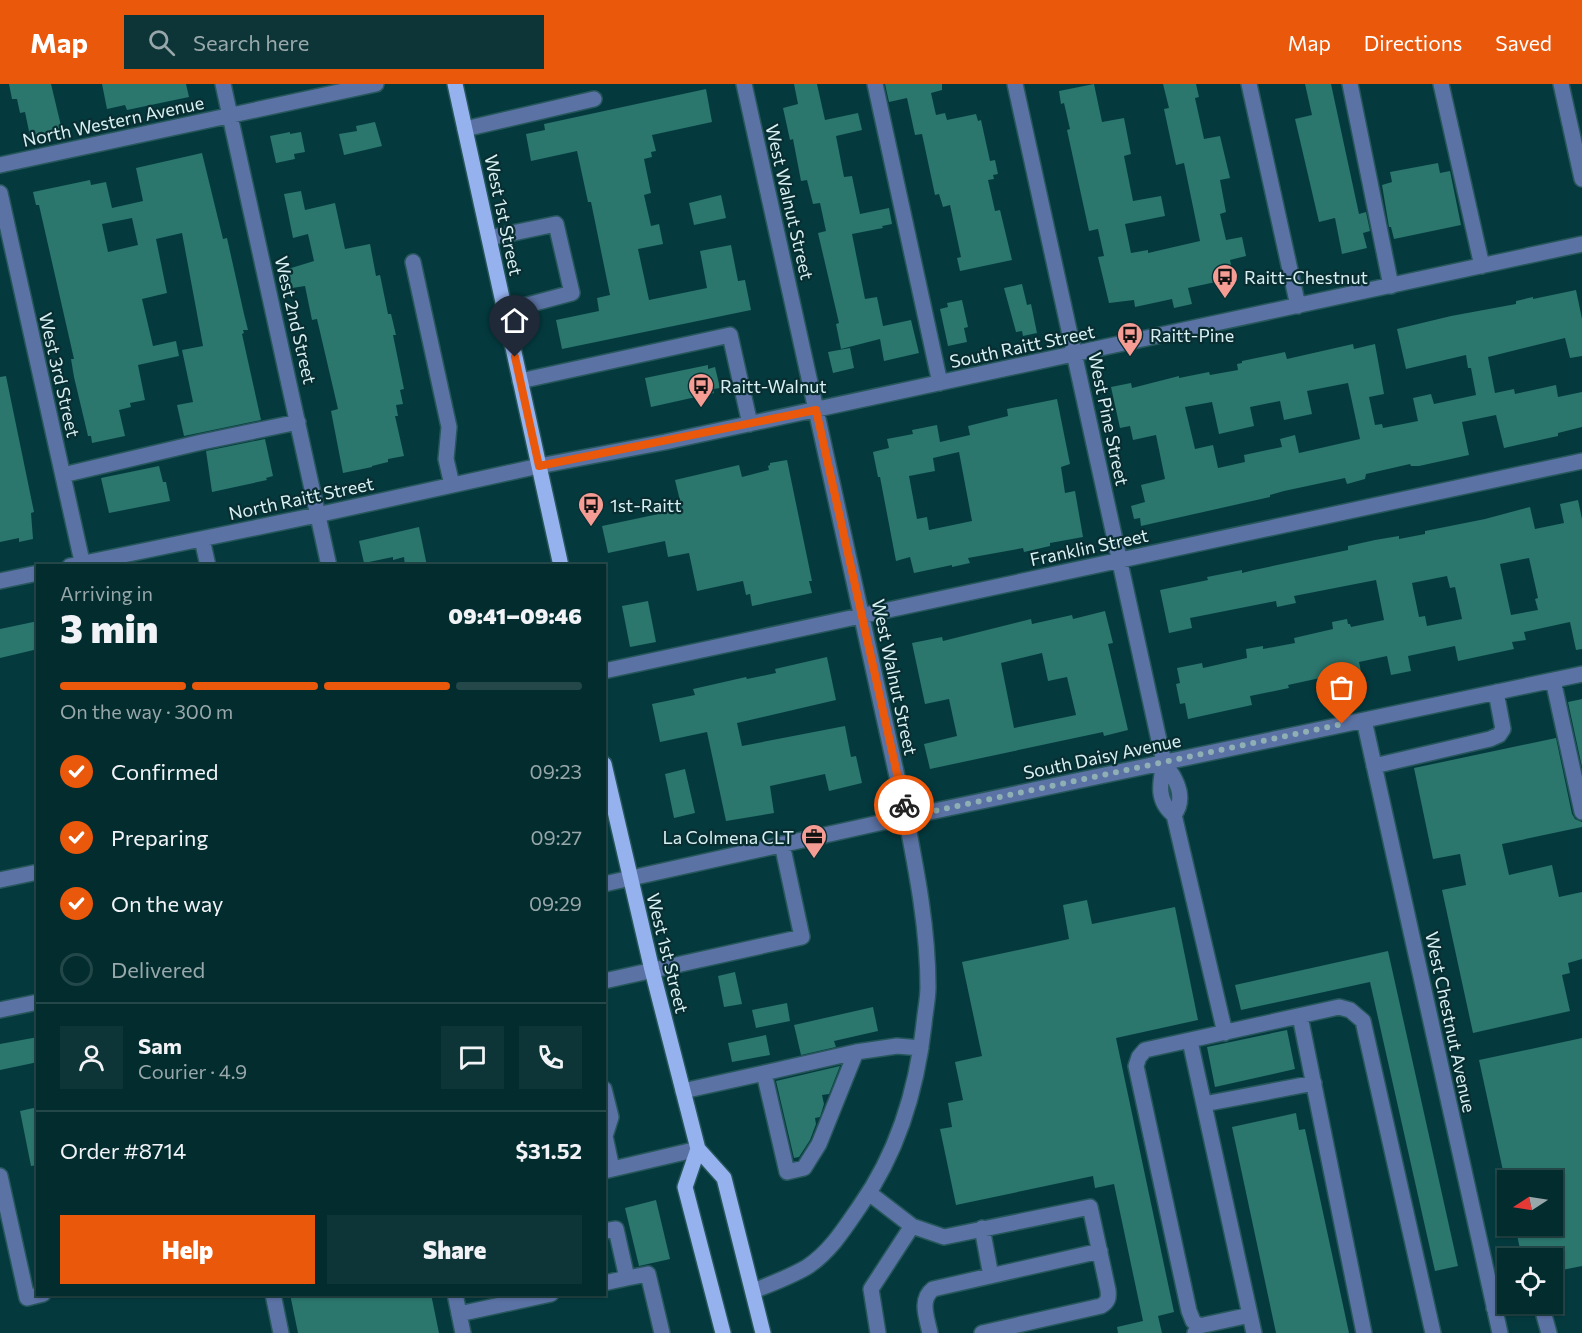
<!DOCTYPE html>
<meta charset="utf-8">
<style>
:root{--surface:#032c2e;--page:#0d3436;--text:#f1f3f6;--muted:#97a7aa;--line:#24484a;--accent:#ea580c}
body{margin:0;font-family:Commissioner,sans-serif;background:var(--page);color:var(--text);height:100vh;display:flex;flex-direction:column;font-size:22px;white-space:nowrap}
*{box-sizing:border-box;margin:0}
p{font-size:20px;color:var(--muted)}
.icon{flex:none;width:33px;height:33px;fill:none;stroke:currentColor;stroke-width:2;stroke-linecap:round;stroke-linejoin:round}
.map{position:relative;flex:1;overflow:hidden}
.panel{position:absolute;left:36px;top:480px;width:570px;height:732px;display:flex;flex-direction:column;background:var(--surface);border-radius:0px;box-shadow:0 2px 4px #0004,0 0 0 2px var(--line)}
.panel>*{flex:none}
.needle{width:39px;rotate:258deg}
.controls{position:absolute;left:1497px;top:1086px;display:grid;gap:12px}
.controls a{display:grid;place-items:center;width:66px;height:66px;border-radius:0px;background:var(--surface);box-shadow:0 2px 4px #0004,0 0 0 2px var(--line);font-size:30px}
.pin{position:absolute;display:grid;place-items:center;width:51px;height:51px;color:#fff;margin:-62px -26px;border-radius:50% 50% 50% 0;rotate:-45deg;box-shadow:0 0 6px #0007}
.pin .icon{rotate:45deg}
.courier{position:absolute;display:grid;place-items:center;width:60px;height:60px;margin:-30px;border:4px solid #ea580c;border-radius:50%;background:#fff;color:#222;box-shadow:0 2px 8px #0007}
.headline em{font-style:normal;font-weight:800}
.headline div{display:flex;flex-direction:column-reverse}
.headline{display:flex;align-items:center;justify-content:space-between;height:102px;padding:0 24px}
h1{font-size:39px;font-weight:800;line-height:45px}
.bar{display:grid;grid-template-columns:repeat(4,1fr);gap:9px 6px;align-content:center;height:72px;padding:0 24px}
.bar i{height:8px;border-radius:4px;background:var(--line)}
.bar .selected{background:var(--accent)}
.bar p{grid-column:span 4}
.line{display:flex;align-items:center;gap:15px;padding:0 24px;border-top:2px solid var(--line)}
.line div{flex:1}
.round{display:grid;place-items:center;flex:none;width:63px;height:63px;border-radius:0px;background:var(--page)}
ol{padding:0 24px;list-style:none}
li{display:flex;align-items:center;gap:18px;height:66px}
li p{margin-inline-start:auto}
li .icon{padding:6px;border-radius:50%;background:var(--accent);color:#fff;stroke-width:4}
li:last-child{color:var(--muted)}
li i{width:33px;height:33px;border:3px solid var(--line);border-radius:50%}
.action{display:flex;gap:12px;margin-top:auto;padding:12px 24px}
.action a{flex:1;height:69px;border-radius:0px;background:var(--accent);color:#fff;font-size:24px;font-weight:800;line-height:69px;text-align:center}
.action a+a{background:var(--page);color:var(--text)}
header{display:flex;align-items:center;gap:36px;box-sizing:border-box;height:84px;padding:0 30px;background:var(--accent);color:#fff}
header strong{font-size:28px}
nav{display:flex;gap:33px;margin-inline-start:auto;font-size:21px}
.search{width:420px;height:54px;background:var(--page);display:flex;align-items:center;gap:15px;box-sizing:border-box;padding:0 21px;border-radius:0px;color:var(--muted);font-size:22px}
.map>svg:first-child{display:block}
</style>
<header>
<strong>Map</strong>
<div class="search"><svg class="icon" aria-label="search" viewBox="0 0 24 24"><circle cx="10" cy="10" r="6"/><path d="M15 15l6 6"/></svg>Search here</div>
<nav><a>Map</a><a>Directions</a><a>Saved</a></nav>
</header>
<div class="map">
<svg width="1582" height="1249" viewBox="0 0 1582 1249">
<rect width="100%" height="100%" fill="#043a3e"/>
<path fill="#2b766d" fill-rule="evenodd" d="M9,0H51L62,46L30,52L25,28L20,29L17,15H12Z
M102,0H186L189,13L127,26L125,21L107,25Z
M794,0H817L825,36L858,29L862,46L836,52L844,93L852,92L860,130L889,124L892,140L882,142L883,144L852,150L865,215L877,213L883,242L911,236L919,269L884,277L880,255L841,265L836,240L839,239L818,149L826,147L820,119L813,120L807,96L801,97L793,55L790,56L783,24L798,20Z
M885,0H942V6L931,9L936,31L945,29L947,36L976,30L978,37L981,36L990,77L995,76L998,90L993,91L994,95L988,96L995,127L1000,126L1012,176L960,187L957,174L961,173L950,121L943,123L939,110L935,111L922,50L915,51L907,14L889,18Z
M1094,0L1102,38L1124,34L1131,70L1124,72L1133,117L1161,112L1165,132L1125,140L1131,169L1148,166V169L1200,157L1184,79L1176,81L1164,25L1169,24L1163,0H1196L1199,13L1195,14L1204,55L1220,52L1230,94L1220,96L1226,128L1220,130L1226,156L1242,153L1246,172L1230,176L1234,194L1188,204L1192,220L1174,224L1172,215L1135,223L1134,216L1109,219L1098,173L1104,172L1098,145L1089,147L1067,46L1070,45L1064,19L1061,20L1059,7Z
M1305,0H1331L1359,130L1366,128L1370,147L1363,149L1367,164L1342,170L1335,134L1319,138L1295,35L1312,31Z
M706,5L712,38L652,51L656,67L651,68L652,73L644,75L651,109L644,111L651,142L659,140L663,160L638,165L649,216L707,204L700,167L731,161L738,197L745,196L751,226L562,265L556,236L599,227L597,214L610,211L591,118H588L577,67L531,77L526,50L545,46L544,40Z
M375,38L382,62L344,71L339,50L357,47L356,42Z
M290,48V50L301,48L305,68L294,70L295,75L276,79L270,52Z
M202,69L223,155L227,154L244,230L248,246H243L244,249L242,250L261,336L184,352L177,321L193,318L182,266L203,262L182,149L156,155L167,209L142,215L153,262L176,257L179,272L138,281L145,316L130,319L131,323L119,326L125,352L92,359L91,352H88L74,293L71,275H74L39,121H36L33,108L90,96L91,101L106,98L112,124L143,117L136,84ZM132,134L138,161L108,168L102,140Z
M1438,79L1440,89L1450,87L1461,141L1394,155L1391,143H1389L1382,101L1392,98L1390,88Z
M301,107L305,126L335,119L345,165L370,160L376,192L380,191L388,230H391L396,251H393L404,305L400,306L403,320L396,321L398,332H395L404,372L388,375V378L372,382V383L343,389L331,327L338,325L317,235L312,236L305,202L292,204L288,185L314,177L308,150L293,154L288,129L284,110Z
M721,111L726,134L694,141L689,119Z
M1022,200L1027,221L1031,220L1037,249L1023,252L1022,247L1016,248L1004,204Z
M1576,206L1582,235V272L1570,274L1565,254L1488,273L1495,309L1514,305L1515,310L1556,301L1558,313L1582,308V343L1558,349V352L1504,364L1496,331L1462,338L1469,371L1419,382H1411L1410,380L1366,390L1365,395L1347,400L1345,394L1284,407L1270,411V413L1141,442L1140,434L1134,435L1131,422L1145,418L1141,401L1165,395L1156,351L1133,356L1130,342L1120,344L1111,303L1131,299L1132,304L1179,292V294L1209,288L1210,291L1238,286L1237,280L1242,279V277L1285,268L1287,275L1353,260L1354,265L1375,260L1384,310L1369,313L1375,341L1382,340L1383,344L1418,337L1413,314L1431,310L1434,320L1476,311L1471,284H1468L1466,271L1406,285L1397,245L1451,232L1516,220V217L1533,213V215ZM1348,299L1360,355L1299,369L1295,351L1280,355L1282,363L1244,371L1245,378L1218,384L1213,361L1195,365L1185,323L1212,318L1219,350L1254,342L1250,323L1280,317L1284,336L1312,330L1307,307Z
M962,216L968,243L964,244L967,258L948,262L940,225L948,223L947,219Z
M850,264L854,284L833,289L828,268Z
M708,281V285L715,283L720,304L713,305L714,309L651,323L645,294Z
M6,292L34,428L31,429L33,455L19,458V454L0,458V293Z
M1057,315L1070,380L1061,383L1065,409L1075,407L1083,453L1050,459V462L1024,468L1023,464L968,474L970,479L952,483V481L914,489L910,473L896,477L880,393H878L873,368L889,364L887,355L913,350L912,346L937,341L940,358L970,351L968,342L1008,332L1007,325ZM959,368L972,437L929,446L927,433L917,435L909,392L935,387L933,374Z
M265,355L273,392L266,394L267,396L212,408L206,367Z
M787,376L812,497H809L812,509L752,522L750,510L746,511L743,497L697,507L689,469L668,473L665,457L608,469L602,442L682,425L675,396L739,381L742,393L769,386L768,382L770,381V379Z
M159,382L163,398H166L170,417L109,429L101,394Z
M1578,416L1582,435V565L1576,566L1570,538L1524,548L1526,556L1512,558L1514,565L1458,577L1455,562L1408,572L1411,587L1391,591L1387,572L1359,578L1362,592L1344,596L1343,589L1288,601L1289,604L1250,612L1252,621L1188,635L1185,619L1180,620L1176,600L1180,599L1177,584L1202,579L1203,584L1247,574L1246,565L1263,562V565L1295,559L1294,554L1333,545L1332,538L1347,535L1348,540H1350L1351,543L1384,536L1376,496L1294,512L1296,519L1277,523L1276,517L1190,534L1192,544L1169,549L1160,506L1208,496L1207,493L1242,486V489L1254,486L1348,466V462L1375,456L1399,452V455L1425,450V447L1485,435L1530,423L1535,445L1564,439L1560,420ZM1529,474L1538,514L1535,515L1538,526L1511,531L1500,480ZM1447,492L1450,504L1455,503L1462,535L1427,542L1425,532L1419,533L1412,499Z
M419,443L427,482H405L404,473L393,476V473L364,479L359,457Z
M648,517L656,558L630,563L622,522Z
M1105,527L1113,559L1108,560L1128,646L1104,652L1103,648L930,685L924,660L957,652L949,615L925,620L912,559L942,553L943,557L1031,535L1032,540L1072,531L1073,535ZM1042,569L1048,597L1067,593L1076,631L1014,644L1001,579Z
M38,537V565L0,574V545Z
M827,573L836,616L737,639L742,662L845,642L851,673L856,672L862,699L829,707L825,690L770,702L774,729L726,737L707,648L660,658L652,620L695,611L693,605L746,593L747,595L776,589L775,585Z
M1582,615V683L1568,618Z
M1556,654L1572,730L1575,735L1582,738V743L1502,760L1509,791L1552,781L1559,813L1582,808V875L1568,879L1570,889L1562,891L1570,927L1473,949L1442,806L1466,801L1460,770L1433,775L1414,684Z
M685,685L695,729L674,734L665,690Z
M1087,816L1092,840L1175,823L1198,936L1116,954L1174,1228L1158,1232L1162,1249H1118L1117,1243L1143,1237L1114,1100L1095,1104L1093,1092L956,1121L940,1045L952,1043L948,1019L963,1016L955,978L982,972L962,878L1069,855L1063,821Z
M1388,867L1458,1182L1435,1187L1370,898L1241,926L1235,901Z
M735,888L742,920L724,923L718,892Z
M787,919L790,937L756,944L752,926Z
M873,923L878,947L834,957L836,963L801,971L794,941Z
M1287,946L1295,985L1215,1003L1207,963Z
M766,951L770,971L732,978L728,959Z
M38,953V978L0,986V960Z
M1582,954V1182L1552,1188V1174H1522L1515,1142H1552V1096H1505L1479,976Z
M840,982L829,1010L822,1011L824,1020L820,1033L815,1034L816,1040L810,1056L799,1073L794,1074L776,997Z
M38,1023V1081L31,1082L20,1027Z
M1296,1029L1299,1046L1305,1045L1349,1249H1276L1232,1043Z
M656,1116L670,1175L639,1182L625,1124Z
M290,1210H431L439,1249H298Z"/>
<g fill="none" stroke-linecap="round" stroke-linejoin="round">
<defs>
<path id="minor" d="M223,0L329,482
M744,0L906,733C917,789 928,846 928,903C928,915 925,928 924,940C917,1004 898,1068 860,1122C845,1144 830,1168 807,1183C790,1193 771,1200 753,1207
M875,0L940,299
M1015,0L1164,679C1160,699 1156,717 1174,731L1225,949
M1249,0L1298,222
M1350,0L1391,202
M1441,0L1482,182
M1561,0L1582,95
M465,45L594,15
M0,81L376,0
M0,109L83,482
M489,154L556,140L572,209L505,227
M413,178L449,343L446,375L452,401
M520,297L730,251L750,340
M63,391L202,358L298,338
M202,455L208,482
M70,482L317,431L539,382L665,358L1582,160
M0,497L38,489
M604,587L1582,377
M1553,596L1582,728
M1364,636L1500,1249
M1164,679C1176,694 1187,713 1174,731
M1374,682L1490,655L1499,651L1503,645L1496,608
M0,796L38,788
M604,800L906,733L1582,590
M604,897L802,853L782,760
M0,926L38,918
M1300,932L1364,1249
M1190,957L1254,1249
M856,968L897,962L921,964
M604,1005L611,1033L605,1052L612,1085
M683,1007L764,989L787,1088L804,1084L819,1060L856,968L764,989
M1204,1020L1314,999
M604,1087L698,1065
M0,1092L27,1214L43,1210
M869,1109L912,1142L871,1205L878,1249
M912,1142L944,1153L1090,1123L1108,1206C1109,1214 1108,1218 1101,1222L982,1249
M982,1144L991,1192
M604,1147L616,1145L627,1194L648,1190L662,1249
M604,1199L627,1194
M273,1210L281,1249
M455,1210L463,1249
M1535,1220L1542,1224L1549,1249
M1494,1224L1519,1220
M459,1230L551,1210
M1199,1242L1193,1237L1189,1227L1136,982L1139,973L1145,966L1339,923L1350,926L1363,937L1433,1249
M930,1249C927,1234 919,1216 933,1205L1100,1167
M1195,1249L1199,1242L1250,1231"/>
<path id="major" d="M455,0L561,482
M604,680L652,886L698,1065L724,1094L763,1249
M698,1065L685,1103L723,1249"/>
</defs>
<use href="#minor" stroke="#26575b" stroke-width="18"/>
<use href="#major" stroke="#26575b" stroke-width="18"/>
<use href="#minor" stroke="#5b72a4" stroke-width="15"/>
<use href="#major" stroke="#95b2ef" stroke-width="15"/>
</g>
<g fill="none" stroke-linecap="round" stroke-linejoin="round">
<path stroke="#8eb0b4" stroke-width="6" stroke-dasharray="0 10.8" d="M904,721L906,733L1342,640"/>
<path stroke="#ea580c" stroke-width="8" d="M515,273L539,382L816,326L904,721"/>
</g>
<defs>
<symbol id="bus-pin" viewBox="-11 -11 22 30"><path d="M0 17L-7.5 6A9.5 9.5 0 1 1 7.5 6Z" fill="#f59c95" stroke="#082e32"/><path d="M-5-6H5V4H4V6H2V4H-2V6H-4V4H-5ZM-3.5-4V0h7V-4ZM-3.5 1.2v1.5H-2V1.2ZM2 1.2v1.5H3.5V1.2Z" fill="#111"/></symbol>
<symbol id="office-pin" viewBox="-11 -11 22 30"><path d="M0 17L-7.5 6A9.5 9.5 0 1 1 7.5 6Z" fill="#f59c95" stroke="#082e32"/><path d="M-6-3h4V-5.5h4V-3h4V5H-6ZM-1-4.5V-3h2v-1.5ZM-6 0V1H6V0Z" fill="#111"/></symbol>
</defs>
<g fill-rule="evenodd">
<use href="#bus-pin" x="1210" y="178" width="30" height="40"/>
<use href="#bus-pin" x="1115" y="236" width="30" height="40"/>
<use href="#bus-pin" x="686" y="287" width="30" height="40"/>
<use href="#bus-pin" x="576" y="406" width="30" height="40"/>
<use href="#office-pin" x="799" y="738" width="30" height="40"/>
</g>
<g text-anchor="middle" dominant-baseline="central" stroke-width="4.5" stroke-linejoin="round" paint-order="stroke">
<g font-size="18" fill="#d8f0f3" stroke="#082e32">
<text transform="translate(113 37) rotate(-12)">North Western Avenue</text>
<text transform="translate(790 118) rotate(77)">West Walnut Street</text>
<text transform="translate(504 131) rotate(78)">West 1st Street</text>
<text transform="translate(296 236) rotate(77)">West 2nd Street</text>
<text transform="translate(1022 262) rotate(-12)">South Raitt Street</text>
<text transform="translate(60 291) rotate(77)">West 3rd Street</text>
<text transform="translate(1109 335) rotate(78)">West Pine Street</text>
<text transform="translate(301 414) rotate(-12)">North Raitt Street</text>
<text transform="translate(1089 463) rotate(-12)">Franklin Street</text>
<text transform="translate(895 593) rotate(78)">West Walnut Street</text>
<text transform="translate(1102 672) rotate(-12)">South Daisy Avenue</text>
<text transform="translate(668 869) rotate(76)">West 1st Street</text>
<text transform="translate(1451 938) rotate(78)">West Chestnut Avenue</text>
</g>
<g font-size="18" fill="#d8f0f3" stroke="#082e32" text-anchor="start">
<text x="1244" y="193">Raitt-Chestnut</text>
<text x="1150" y="251">Raitt-Pine</text>
<text x="720" y="302">Raitt-Walnut</text>
<text x="610" y="421">1st-Raitt</text>
<text x="794" y="753" text-anchor="end">La Colmena CLT</text>
</g>
</g>
</svg>
<div class="controls">
<a><svg class="needle" viewBox="-14 -14 28 28"><path d="M0-13l5 13h-10z" fill="#e53935"/><path d="M0 13l5-13h-10z" fill="#97a7aa"/></svg></a>
<a><svg class="icon" aria-label="locate" viewBox="0 0 24 24"><circle cx="12" cy="12" r="6"/><path d="M12 2v4M12 18v4M2 12h4M18 12h4"/></svg></a>
</div>
<div class="pin" style="left:1342px;top:640px;background:#ea580c"><svg class="icon" aria-label="bag" viewBox="0 0 24 24"><path d="M5 8h14l-1 12H6zM9 8a3 3 0 0 1 6 0"/></svg></div>
<div class="pin" style="left:515px;top:273px;background:#1f2937"><svg class="icon" aria-label="home" viewBox="0 0 24 24"><path d="M3 11l9-7 9 7M6 9v11h12V9"/></svg></div>
<div class="courier" style="left:904px;top:721px"><svg class="icon" aria-label="bike" viewBox="0 0 24 24"><circle cx="6" cy="16" r="4"/><circle cx="18" cy="16" r="4"/><path d="M6 16l4-8h5l3 8M10 8l3 8H6M13 5h3"/></svg></div>
<section class="panel">
<div class="headline"><div><h1>3 min</h1><p>Arriving in</p></div><em>09:41–09:46</em></div>
<div class="bar"><i class="selected"></i><i class="selected"></i><i class="selected"></i><i></i><p>On the way · 300 m</p></div>
<ol>
<li><svg class="icon" aria-label="check" viewBox="0 0 24 24"><path d="M5 12l5 5 9-10"/></svg>Confirmed<p>09:23</p></li>
<li><svg class="icon" aria-label="check" viewBox="0 0 24 24"><path d="M5 12l5 5 9-10"/></svg>Preparing<p>09:27</p></li>
<li><svg class="icon" aria-label="check" viewBox="0 0 24 24"><path d="M5 12l5 5 9-10"/></svg>On the way<p>09:29</p></li>
<li><i></i>Delivered</li>
</ol>
<div class="line" style="height:108px"><a class="round"><svg class="icon" aria-label="person" viewBox="0 0 24 24"><circle cx="12" cy="8" r="4"/><path d="M4 21q1-7 8-7t8 7"/></svg></a><div><b>Sam</b><p>Courier · 4.9</p></div><a class="round"><svg class="icon" aria-label="chat" viewBox="0 0 24 24"><path d="M4 5h16v11H9l-5 4z"/></svg></a><a class="round"><svg class="icon" aria-label="phone" viewBox="0 0 24 24"><path d="M5 4h4l2 5-3 2q2 4 5 5l2-3 5 2v4C11 20 4 13 5 4z"/></svg></a></div>
<div class="line" style="height:78px"><div>Order #8714</div><b>$31.52</b></div>
<div class="action"><a>Help</a><a>Share</a></div>
</section>
</div>
